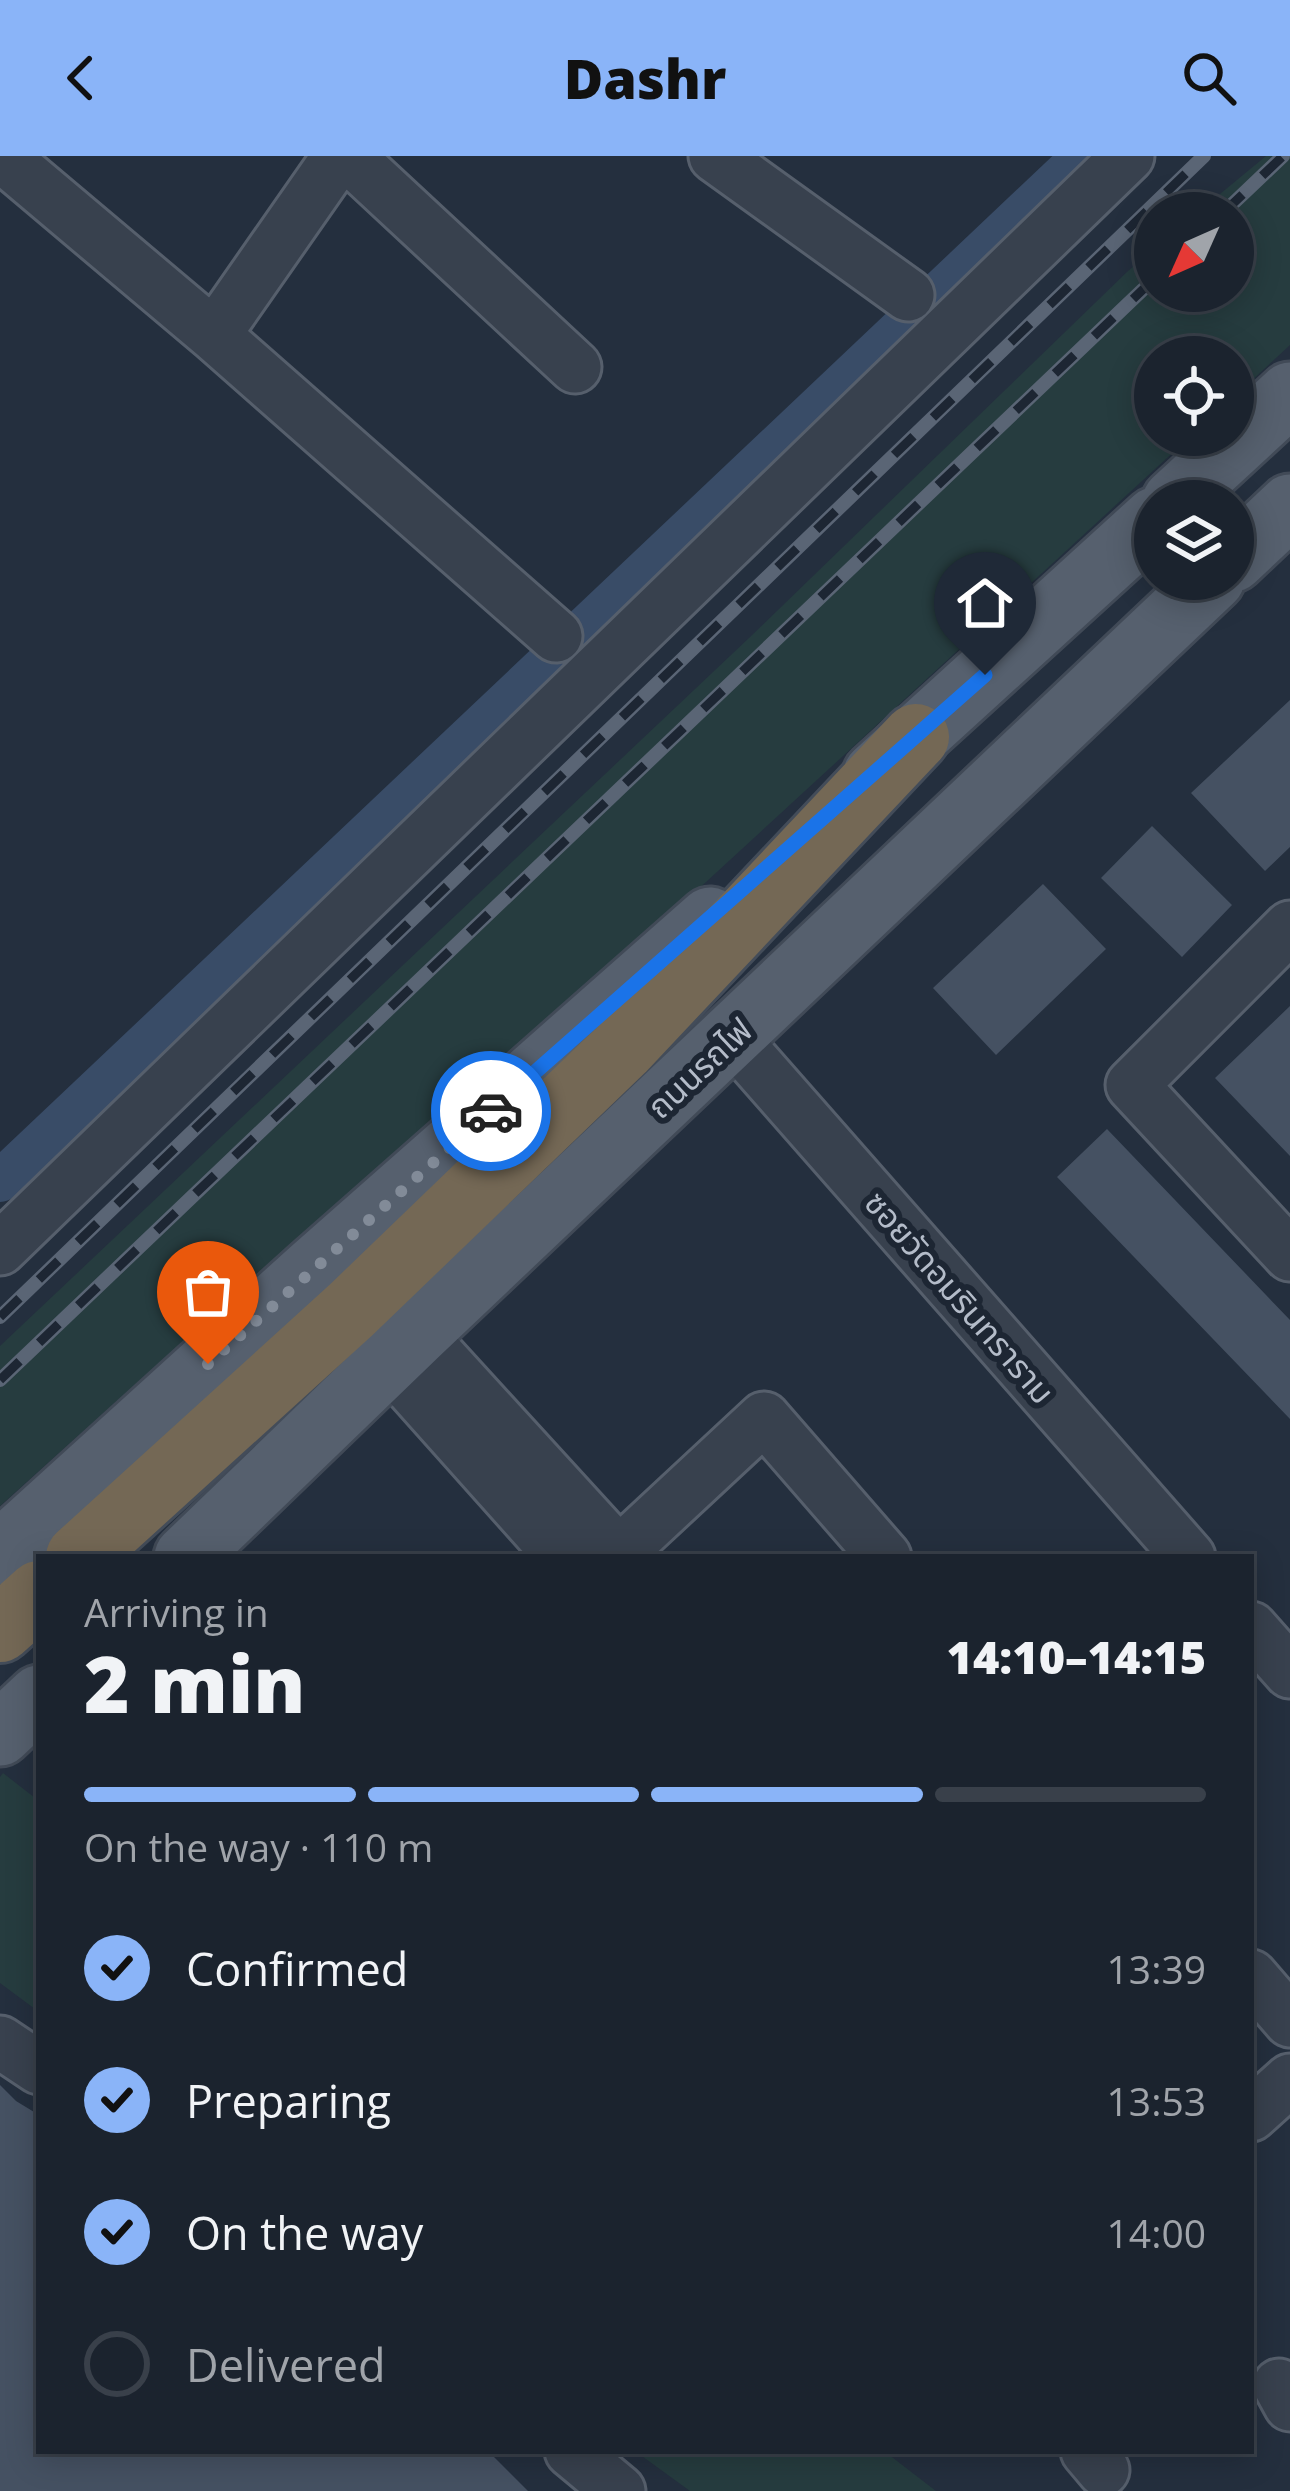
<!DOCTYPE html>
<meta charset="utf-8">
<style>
:root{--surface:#1b232e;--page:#282f3a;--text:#f1f3f6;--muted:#a0a4aa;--line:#39404a;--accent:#8ab4f8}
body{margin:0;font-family:"Open Sans","Noto Sans Thai",sans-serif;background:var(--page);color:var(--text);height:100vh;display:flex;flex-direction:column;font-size:45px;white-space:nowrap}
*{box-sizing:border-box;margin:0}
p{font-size:39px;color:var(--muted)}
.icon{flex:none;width:66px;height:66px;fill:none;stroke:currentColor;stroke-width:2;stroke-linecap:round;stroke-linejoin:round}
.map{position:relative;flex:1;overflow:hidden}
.panel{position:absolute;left:36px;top:1398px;width:1218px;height:900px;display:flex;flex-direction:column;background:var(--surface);border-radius:0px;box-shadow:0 6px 30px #0003,0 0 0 3px var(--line)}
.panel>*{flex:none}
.needle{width:78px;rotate:225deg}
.buttons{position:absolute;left:1134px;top:36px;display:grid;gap:24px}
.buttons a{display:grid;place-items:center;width:120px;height:120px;border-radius:50%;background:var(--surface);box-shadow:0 6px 30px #0003,0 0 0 3px var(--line);font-size:60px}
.pin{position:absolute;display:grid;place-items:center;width:102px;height:102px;color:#fff;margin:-123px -51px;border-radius:50% 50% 50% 0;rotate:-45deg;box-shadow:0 0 12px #0007}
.pin .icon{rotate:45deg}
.courier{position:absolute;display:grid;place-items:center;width:120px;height:120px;margin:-60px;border:9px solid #1a73e8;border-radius:50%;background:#fff;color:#222;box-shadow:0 3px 15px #0007}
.summary em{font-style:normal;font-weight:800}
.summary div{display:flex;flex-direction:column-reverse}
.summary{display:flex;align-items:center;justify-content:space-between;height:204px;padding:0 48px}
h1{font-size:78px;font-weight:800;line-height:90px}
.bar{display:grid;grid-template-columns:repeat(4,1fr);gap:18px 12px;align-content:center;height:144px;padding:0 48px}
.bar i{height:15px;border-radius:9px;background:var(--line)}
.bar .current{background:var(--accent)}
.bar p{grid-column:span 4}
ol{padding:0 48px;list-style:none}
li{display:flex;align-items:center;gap:36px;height:132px}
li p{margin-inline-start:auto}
li .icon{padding:12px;border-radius:50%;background:var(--accent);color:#111;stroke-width:4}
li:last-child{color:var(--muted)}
li i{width:66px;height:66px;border:6px solid var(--line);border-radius:50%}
header{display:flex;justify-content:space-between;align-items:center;height:156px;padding:0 48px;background:var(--accent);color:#111;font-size:54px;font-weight:800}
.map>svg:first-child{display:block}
</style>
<header><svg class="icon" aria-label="back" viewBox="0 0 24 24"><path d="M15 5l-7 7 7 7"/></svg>Dashr<svg class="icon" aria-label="search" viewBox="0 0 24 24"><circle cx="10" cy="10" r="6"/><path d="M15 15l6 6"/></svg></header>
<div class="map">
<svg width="1290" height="2335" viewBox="0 0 1290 2335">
<rect width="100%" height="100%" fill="#242f3e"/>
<path fill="#263c3f" d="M1266,0H1290V189L1233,242V201H1155V279H1192L681,749L276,1102L0,1350V1190L749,482L1128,115L1155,92V135H1233V57H1197Z
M3,1617L39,1645V1856L0,1827V1621Z
M635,2295H884L936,2335H690Z"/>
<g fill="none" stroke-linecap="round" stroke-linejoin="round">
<path stroke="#394c67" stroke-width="42" d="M0,1025L1083,0"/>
</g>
<path fill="#455162" d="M1290,544V691L1265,715L1191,637Z
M1152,670L1232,749L1182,801L1101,722Z
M1043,728L1106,793L996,899L933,832Z
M1290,850V1000L1215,922Z
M1107,973L1290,1164V1263L1057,1021Z
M0,1929L16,1945L39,1959V2295H488L528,2335H0Z"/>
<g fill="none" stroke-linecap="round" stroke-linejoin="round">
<defs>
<path id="minor" d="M348,0L575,211
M715,0L908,139
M16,12L214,179L556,480
M214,179L339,0
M1290,771L1132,929L1290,1099
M732,881L1189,1401
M0,1093L1128,0
M418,1177L619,1397L764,1262L885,1401
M389,1207L562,1401
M1251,1472L1290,1516
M1251,1820L1290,1865
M0,1886L39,1912
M1251,1959L1290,1924
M1279,2229L1290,2249
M571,2295L619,2335
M1087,2295L1103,2314"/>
<path id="major" d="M1174,345L1290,238
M1233,404L1290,350
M875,618L1155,363
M0,1397L312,1114L710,763
M186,1401L418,1177L1213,423
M0,1578L39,1541"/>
<path id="highway" d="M79,1401L351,1154L622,893L916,581
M0,1473L39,1438"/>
</defs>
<use href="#minor" stroke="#565f6c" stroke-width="57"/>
<use href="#major" stroke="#414a57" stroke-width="69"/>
<use href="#highway" stroke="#434c59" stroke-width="72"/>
<use href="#minor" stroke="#38414e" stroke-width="51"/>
<use href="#major" stroke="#56606e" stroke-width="63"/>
<use href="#highway" stroke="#746855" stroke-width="66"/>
<defs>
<path id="rail" d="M1223,57L1283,0
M0,1161L1204,0
M0,1224L1155,122"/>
</defs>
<use href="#rail" stroke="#5a6575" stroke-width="14"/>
<use href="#rail" stroke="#1d2633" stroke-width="9" stroke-dasharray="27" stroke-linecap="butt"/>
</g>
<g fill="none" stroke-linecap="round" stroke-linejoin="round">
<path stroke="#828b98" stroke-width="12" stroke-dasharray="0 21.6" d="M208,1208L491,955"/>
<path stroke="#1a73e8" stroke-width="15" d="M491,955L985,519"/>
</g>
<g text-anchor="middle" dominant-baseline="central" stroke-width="12" stroke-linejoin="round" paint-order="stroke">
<g font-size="33" fill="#b4bcc9" stroke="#1d2633">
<text transform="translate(699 912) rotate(-43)">ถนนรถไฟ</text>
<text transform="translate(960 1141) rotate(49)">ซอยวัดอมรินทราราม</text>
</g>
</g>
</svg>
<div class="buttons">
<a><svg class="needle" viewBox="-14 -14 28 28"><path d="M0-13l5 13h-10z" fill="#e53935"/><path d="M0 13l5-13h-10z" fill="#a0a4aa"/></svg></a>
<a><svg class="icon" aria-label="locate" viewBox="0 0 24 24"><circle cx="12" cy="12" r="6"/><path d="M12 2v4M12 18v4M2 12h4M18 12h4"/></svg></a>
<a><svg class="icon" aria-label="layers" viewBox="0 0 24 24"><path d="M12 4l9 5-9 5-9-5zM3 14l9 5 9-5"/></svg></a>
</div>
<div class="pin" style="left:208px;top:1208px;background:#ea580c"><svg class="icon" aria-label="bag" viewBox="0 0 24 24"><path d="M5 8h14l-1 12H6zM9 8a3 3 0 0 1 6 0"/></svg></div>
<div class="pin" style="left:985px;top:519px;background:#1f2937"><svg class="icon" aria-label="home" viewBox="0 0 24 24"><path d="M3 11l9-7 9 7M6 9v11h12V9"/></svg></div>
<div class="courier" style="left:491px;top:955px"><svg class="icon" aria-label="car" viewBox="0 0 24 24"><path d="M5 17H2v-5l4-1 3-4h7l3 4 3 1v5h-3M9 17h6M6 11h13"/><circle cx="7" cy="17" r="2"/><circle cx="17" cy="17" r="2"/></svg></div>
<section class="panel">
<div class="summary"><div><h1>2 min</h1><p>Arriving in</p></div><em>14:10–14:15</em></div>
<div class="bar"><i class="current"></i><i class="current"></i><i class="current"></i><i></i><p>On the way · 110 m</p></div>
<ol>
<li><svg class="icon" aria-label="check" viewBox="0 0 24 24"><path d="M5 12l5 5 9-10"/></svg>Confirmed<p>13:39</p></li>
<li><svg class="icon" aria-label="check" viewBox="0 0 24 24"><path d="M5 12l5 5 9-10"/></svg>Preparing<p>13:53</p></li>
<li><svg class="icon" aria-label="check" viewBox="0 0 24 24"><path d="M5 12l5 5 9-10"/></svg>On the way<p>14:00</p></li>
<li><i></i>Delivered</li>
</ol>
</section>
</div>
